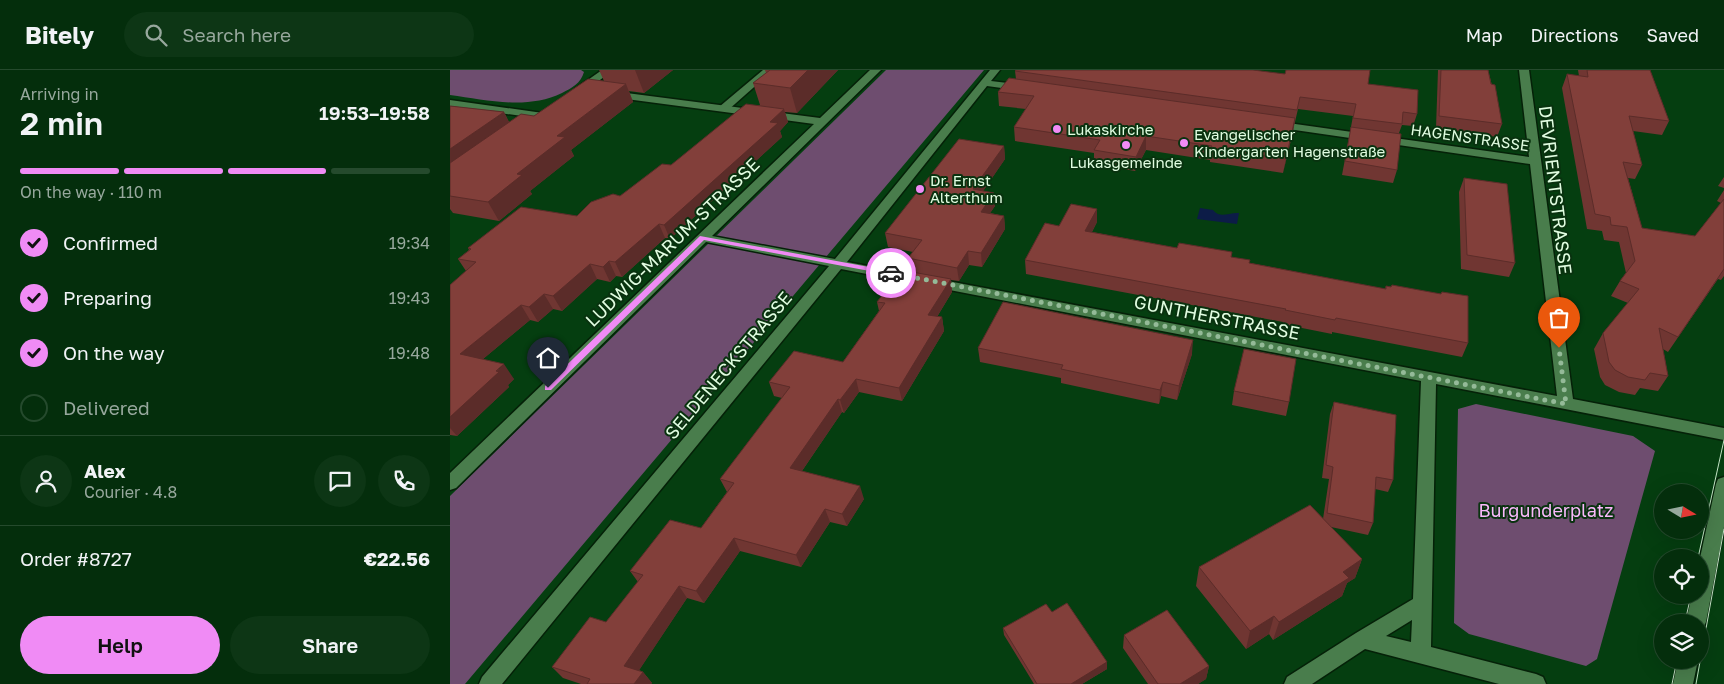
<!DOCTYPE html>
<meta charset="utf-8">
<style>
:root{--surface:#042e0c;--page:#0d3615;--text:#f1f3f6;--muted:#97a89d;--line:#254a2d;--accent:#f08bf5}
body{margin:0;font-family:"Golos Text",sans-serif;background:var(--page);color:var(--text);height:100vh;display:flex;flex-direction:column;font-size:19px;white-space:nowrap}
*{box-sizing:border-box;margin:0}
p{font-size:16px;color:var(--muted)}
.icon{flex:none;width:28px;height:28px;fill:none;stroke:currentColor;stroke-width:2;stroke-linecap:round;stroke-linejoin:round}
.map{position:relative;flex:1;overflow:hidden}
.panel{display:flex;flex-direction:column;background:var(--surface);width:450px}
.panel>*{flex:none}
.needle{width:32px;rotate:100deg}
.buttons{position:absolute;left:1204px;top:414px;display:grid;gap:10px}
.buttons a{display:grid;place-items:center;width:55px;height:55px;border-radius:50%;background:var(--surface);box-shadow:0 5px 20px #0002,0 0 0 1px var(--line);font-size:25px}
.pin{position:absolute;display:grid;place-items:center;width:42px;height:42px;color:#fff;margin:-51px -21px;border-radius:50% 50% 50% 0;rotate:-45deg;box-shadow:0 0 5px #0007}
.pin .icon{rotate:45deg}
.courier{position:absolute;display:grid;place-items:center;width:50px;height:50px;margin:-25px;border:4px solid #f08bf5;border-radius:50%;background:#fff;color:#222;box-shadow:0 1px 6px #0007}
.overview em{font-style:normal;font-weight:600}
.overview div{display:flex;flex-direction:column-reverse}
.overview{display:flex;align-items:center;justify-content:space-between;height:85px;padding:0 20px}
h1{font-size:32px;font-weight:600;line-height:38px}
.bar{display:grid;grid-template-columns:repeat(4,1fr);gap:8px 5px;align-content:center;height:60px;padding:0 20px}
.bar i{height:6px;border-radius:4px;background:var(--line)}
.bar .selected{background:var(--accent)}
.bar p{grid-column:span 4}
.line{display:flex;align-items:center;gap:12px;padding:0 20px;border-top:1px solid var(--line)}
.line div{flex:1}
.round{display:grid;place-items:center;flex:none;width:52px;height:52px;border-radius:26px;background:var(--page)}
ol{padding:0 20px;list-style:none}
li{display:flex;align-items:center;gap:15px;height:55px}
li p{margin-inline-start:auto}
li .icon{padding:5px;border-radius:50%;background:var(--accent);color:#111;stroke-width:4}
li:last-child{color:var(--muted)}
li i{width:28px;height:28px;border:2px solid var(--line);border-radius:50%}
.button{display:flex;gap:10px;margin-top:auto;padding:10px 20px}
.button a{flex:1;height:58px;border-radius:30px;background:var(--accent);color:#111;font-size:20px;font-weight:600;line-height:58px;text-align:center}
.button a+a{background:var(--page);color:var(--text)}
header{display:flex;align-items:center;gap:30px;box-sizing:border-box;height:70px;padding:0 25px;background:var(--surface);border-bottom:1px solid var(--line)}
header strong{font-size:24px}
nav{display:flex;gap:28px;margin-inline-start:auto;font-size:18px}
.search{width:350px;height:45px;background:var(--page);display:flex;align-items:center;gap:12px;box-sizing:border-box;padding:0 18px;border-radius:28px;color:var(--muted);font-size:19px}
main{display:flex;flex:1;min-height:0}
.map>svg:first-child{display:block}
</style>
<header>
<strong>Bitely</strong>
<div class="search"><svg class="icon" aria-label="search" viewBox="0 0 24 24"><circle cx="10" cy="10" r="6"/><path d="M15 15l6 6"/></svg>Search here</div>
<nav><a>Map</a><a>Directions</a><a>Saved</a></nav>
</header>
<main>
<section class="panel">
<div class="overview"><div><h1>2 min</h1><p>Arriving in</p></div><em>19:53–19:58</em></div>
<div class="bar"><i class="selected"></i><i class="selected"></i><i class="selected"></i><i></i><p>On the way · 110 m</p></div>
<ol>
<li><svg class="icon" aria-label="check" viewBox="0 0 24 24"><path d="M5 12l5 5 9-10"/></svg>Confirmed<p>19:34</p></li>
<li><svg class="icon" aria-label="check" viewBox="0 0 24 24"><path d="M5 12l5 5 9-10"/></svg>Preparing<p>19:43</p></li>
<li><svg class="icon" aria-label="check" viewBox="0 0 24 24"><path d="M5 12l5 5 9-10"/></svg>On the way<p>19:48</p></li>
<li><i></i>Delivered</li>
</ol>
<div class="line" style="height:90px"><a class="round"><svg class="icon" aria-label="person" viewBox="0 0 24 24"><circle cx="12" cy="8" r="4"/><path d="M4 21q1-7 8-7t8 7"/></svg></a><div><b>Alex</b><p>Courier · 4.8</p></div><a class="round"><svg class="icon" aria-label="chat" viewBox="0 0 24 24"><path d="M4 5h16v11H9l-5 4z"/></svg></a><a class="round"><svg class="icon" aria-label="phone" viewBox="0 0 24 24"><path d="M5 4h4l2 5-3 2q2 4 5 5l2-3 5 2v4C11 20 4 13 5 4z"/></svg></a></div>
<div class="line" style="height:65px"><div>Order #8727</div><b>€22.56</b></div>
<div class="button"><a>Help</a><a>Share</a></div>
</section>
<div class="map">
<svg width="1274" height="614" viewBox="0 0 1274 614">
<rect width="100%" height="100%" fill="#053e10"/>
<path fill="#6e4d6f" d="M0,0H131L134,2C131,13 122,18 112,23C77,40 37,30 0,25Z
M436,0H534L15,614H0V426Z
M1026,334L1183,366L1205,381L1147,589L1136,596L1019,564L1004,553L1008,339Z"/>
<path fill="#0c1c47" d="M750,138L763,140C770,149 779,142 789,143L787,154L747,149Z"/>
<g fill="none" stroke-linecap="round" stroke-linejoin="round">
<defs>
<path id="lane" d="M313,0H319L321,2L277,41H269L268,39L269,37Z"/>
<path id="street" d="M152,0H163L133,23H125V19Z
M420,0H431L262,166L385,189L540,0H550L541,11L574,15L579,18L574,21L537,16L397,192L1107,326L1080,94L824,57L819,54L824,51L1079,87L1069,0H1079L1123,329L1274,358V370L986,314L981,577L1086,604L1093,607L1096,614H1049L915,579L862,614H834L837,607L906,563L963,529L971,311L391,199L52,614H29L32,607L379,196L256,172L6,418L0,420V403L364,54L161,27L156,24L161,21L370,48ZM962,550L961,572L936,566Z
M0,30L93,43L98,46L93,49L0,36Z"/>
<path id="secondary" d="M1274,407V457L1256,552L1253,558L1250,559V552H1236L1242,525H1250V488L1266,414L1268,409Z
M1228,590H1248L1243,614H1223Z"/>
</defs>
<use href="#lane" stroke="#052108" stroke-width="3"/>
<use href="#street" stroke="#052108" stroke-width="3"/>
<use href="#secondary" stroke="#052108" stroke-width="3"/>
<use href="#lane" fill="#497d4c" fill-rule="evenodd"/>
<use href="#street" fill="#497d4c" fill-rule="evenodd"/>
<use href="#secondary" fill="#497d4c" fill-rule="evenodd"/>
<path stroke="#c3e3c5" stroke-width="1" d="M1248,488L1274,370
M1235,552L1241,525
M1222,614L1227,590
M1246,614L1274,459"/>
</g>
<path fill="#703632" d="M149,0H223L194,23L179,21L183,32L121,80L124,86L80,121L82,124L49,151L3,143L0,139V36L54,42L59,52L84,46L154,11Z
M315,0H388L347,43L335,42L338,52L330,61L332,67L220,169L215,168L172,207L166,206L160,212L147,209L112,241L103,239L88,252L80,250L33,289L64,309L58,315L59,317L7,366L0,365V215L16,201L8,189L19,180L18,178L127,146L170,126L221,95L310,35L303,13L316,3Z
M988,0H1038L1052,54L1047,67L986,58Z
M1128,0H1200L1219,51L1212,65L1183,61L1192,95L1185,109L1178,108L1192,158L1245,166L1271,133L1267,131L1274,120V206L1271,210L1268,209L1218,282L1213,279L1218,306L1208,321L1190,318L1185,325L1169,322L1155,315L1150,307L1144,279L1153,263L1178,233L1161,226L1170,211L1176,203L1169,172L1154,170L1152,161L1137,159L1112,18L1117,4L1129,6Z
M565,1L918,14L967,44L963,56L952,55L949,63L947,100L943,113L892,105L903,46L848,39L833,103L760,92V90L696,80L685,101L644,94V83L565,71L564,57L576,39L549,36L548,22L566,9Z
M554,76L555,89L533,121L545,136L540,143L554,146L555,159L532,197L519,195L509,211L501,210L502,222L487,247H492L494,261L452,331L409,322L394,343L392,342L352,401L414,429L397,456L380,452L351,497L290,481L254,533L237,528L189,600L193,602L202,613L201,614H131L113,608L102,597L156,552L188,512L180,501L251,458L277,422L270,409L332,328L324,326L319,312L393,292L429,241L427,232L461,202L458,188L463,182L438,177L435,163Z
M1274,107V118L1268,116Z
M1014,108L1065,193L1059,207L1011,199L1009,122Z
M647,152L642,162L727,178L782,182L781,187L800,193L935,219L936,216L991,224L992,222L1018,273L1012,287L882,262V264L832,254L833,252L576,204L575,190L609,156Z
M528,278L742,284L727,330L711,326L709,334L611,313V308L530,292Z
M784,321L839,332L836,346L782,335Z
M884,332L943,410L938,422L925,419L923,453L918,465L881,457L912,489L905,508L897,513L892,526L823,570L819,564L796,579L746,516L749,497L873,449L879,409L872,408L880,344Z
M602,542L657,599L632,614H584L554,565L553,558Z
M674,565L759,596L756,609L748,614H698L673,578Z"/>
<path fill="#5b2c29" d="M185,0H223L194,23Z
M358,0H388L347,43L340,18Z
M176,14L183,32L121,80L124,86L80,121L82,124L49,151L38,132L107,66Z
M334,39L338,52L330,61L332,67L220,169L214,155Z
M54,42L63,60L0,105V79Z
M845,48L843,62L833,103L836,89Z
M696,66V80L685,101L686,87Z
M554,76L555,89L525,133L523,119Z
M544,123L545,136L532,155L531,142Z
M647,139V152L635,175V161Z
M554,146L555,159L532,197L531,183Z
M209,154L215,168L172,207L165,192Z
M518,181L519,195L509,211L507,198Z
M159,191L166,206L160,212L153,197Z
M140,194L147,209L112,241L103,226Z
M501,209L502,222L480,258L478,245Z
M94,224L103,239L88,252L79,237Z
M71,235L80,250L21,299L10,284Z
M492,247L494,261L452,331L449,318Z
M743,270L742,284L727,330L729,316Z
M54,294L64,309L58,315L59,317L7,366L0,358V347Z
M406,309L409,322L394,343L390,330Z
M713,312L711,326L709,334L710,320Z
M388,329L392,342L345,411L340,398Z
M410,416L414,429L397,456L392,444Z
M375,439L380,452L351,497L346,485Z
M284,468L290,481L254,533L246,521Z
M912,489L905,508L897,513L892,526L823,570L829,552L893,502Z
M229,516L237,528L184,608L174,596Z
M824,546L819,564L796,579L800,561Z
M657,592V599L632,614H621Z
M759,596L756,609L748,614H730Z
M193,602L202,613L201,614H184Z"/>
<path fill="#823f3a" stroke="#5b2c29" d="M320,0H358L340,18L303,13Z
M566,0H803L835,4L836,0H920L918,14L968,20L967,44L953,42L952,54L903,48L906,34L850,27L847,40L565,1Z
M991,0H1038L1041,14L1045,15L1052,54L989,46Z
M1137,0H1200L1219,51L1179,46L1192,95L1173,92L1192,158L1245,166L1274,129V199L1228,267L1209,258L1218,306L1200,303L1195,310L1178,307L1165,300L1159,292L1153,263L1189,219L1170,211L1185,191L1177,157L1161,155L1160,147L1145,144L1117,4L1138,7Z
M559,8L845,48L836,89L761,78L762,76L696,66L686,87L644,80L650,70L564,57L584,26L548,22Z
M138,9L176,14L107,66L115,67L67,104L72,105L38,132L0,126V93L71,44L84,46Z
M296,34L334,39L320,52L328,53L214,155L209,154L165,192L159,191L153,197L140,194L103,226L94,224L79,237L71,235L10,284L54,294L46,301L49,302L0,347V215L26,192L8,189L21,179L18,178L71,137L127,146L141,132L163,124L170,126L212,94L221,95Z
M0,36L54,42L0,79Z
M901,57L951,64L947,100L895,91Z
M509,69L554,76L523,119L544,123L531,142L554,146L531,183L518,181L507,198L458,188L472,170L435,163Z
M1014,108L1057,114L1065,193L1017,185Z
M621,134L647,139L635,161L727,178L729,173L782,182L781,187L800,190L799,193L936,219V216L941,217L942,215L991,224L992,222L1018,226V273L886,248L885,250L835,240L836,239L575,190L595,153L609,156Z
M451,200L501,209L478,245L492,247L449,318L406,309L390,330L388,329L340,398L410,416L392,444L375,439L346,485L284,468L246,521L229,516L174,596L193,602L184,614H137L140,609L102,597L140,547L156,552L193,505L180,501L220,450L251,458L284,413L270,409L340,317L319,312L344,281L393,292L435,233L427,232Z
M553,232L743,270L729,316L713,312L710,320L611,299L613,295L528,278Z
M794,279L846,289L839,332L784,321Z
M884,332L946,345L943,410L926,407L923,453L877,443L883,397L876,395Z
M860,435L912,489L893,502L899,508L829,552L824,546L800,561L749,497Z
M617,533L657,592L621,614H587L553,558L596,534L602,542Z
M717,540L759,596L730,614H708L674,565Z"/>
<path fill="#f08bf5" d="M250,166L441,201L444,203L441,205L254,170L101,320H95V316Z"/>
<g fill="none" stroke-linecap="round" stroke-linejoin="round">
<path stroke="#94ba98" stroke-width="5" stroke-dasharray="0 9" d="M441,203L1116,334L1109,278"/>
</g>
<g fill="#f08bf5" stroke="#09320f" stroke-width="2">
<circle cx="607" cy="59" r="5"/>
<circle cx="734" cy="73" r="5"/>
<circle cx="676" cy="75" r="5"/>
<circle cx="470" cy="119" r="5"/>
</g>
<g text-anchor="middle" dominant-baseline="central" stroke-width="4" stroke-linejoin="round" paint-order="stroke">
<g font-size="15" fill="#e1fde1" stroke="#09320f" text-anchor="start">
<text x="617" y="59">Lukaskirche</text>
<text x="744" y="64">Evangelischer<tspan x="744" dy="17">Kindergarten Hagenstraße</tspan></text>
<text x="676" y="92" text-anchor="middle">Lukasgemeinde</text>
<text x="480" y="110">Dr. Ernst<tspan x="480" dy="17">Alterthum</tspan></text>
</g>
<g font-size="15" fill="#e1fde1" stroke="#09320f">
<text transform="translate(1020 67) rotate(8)">HAGENSTRASSE</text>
</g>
<g font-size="18" fill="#e1fde1" stroke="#09320f">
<text transform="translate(1106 120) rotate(83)">DEVRIENTSTRASSE</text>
<text transform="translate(222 172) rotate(-44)">LUDWIG-MARUM-STRASSE</text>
<text transform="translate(767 247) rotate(11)">GUNTHERSTRASSE</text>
<text transform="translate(278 295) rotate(-50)">SELDENECKSTRASSE</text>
</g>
<g font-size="18" fill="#fab9fc" stroke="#09320f">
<text x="1096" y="440">Burgunderplatz</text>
</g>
</g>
</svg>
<div class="buttons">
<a><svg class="needle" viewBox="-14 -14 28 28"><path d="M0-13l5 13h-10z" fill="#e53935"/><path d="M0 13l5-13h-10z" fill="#97a89d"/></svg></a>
<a><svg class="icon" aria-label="locate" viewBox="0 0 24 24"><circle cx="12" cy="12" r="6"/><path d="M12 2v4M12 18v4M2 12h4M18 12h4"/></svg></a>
<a><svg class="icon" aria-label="layers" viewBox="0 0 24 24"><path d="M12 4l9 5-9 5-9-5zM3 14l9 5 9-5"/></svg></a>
</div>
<div class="pin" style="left:1109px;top:278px;background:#ea580c"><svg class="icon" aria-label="bag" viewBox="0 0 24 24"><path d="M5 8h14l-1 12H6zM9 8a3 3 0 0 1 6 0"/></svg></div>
<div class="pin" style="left:98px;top:318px;background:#1f2937"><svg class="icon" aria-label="home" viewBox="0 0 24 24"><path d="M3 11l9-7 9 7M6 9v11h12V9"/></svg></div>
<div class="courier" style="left:441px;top:203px"><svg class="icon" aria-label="car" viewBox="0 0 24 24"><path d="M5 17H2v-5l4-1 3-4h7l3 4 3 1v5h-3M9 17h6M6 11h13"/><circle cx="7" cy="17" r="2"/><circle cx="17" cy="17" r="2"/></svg></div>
</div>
</main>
